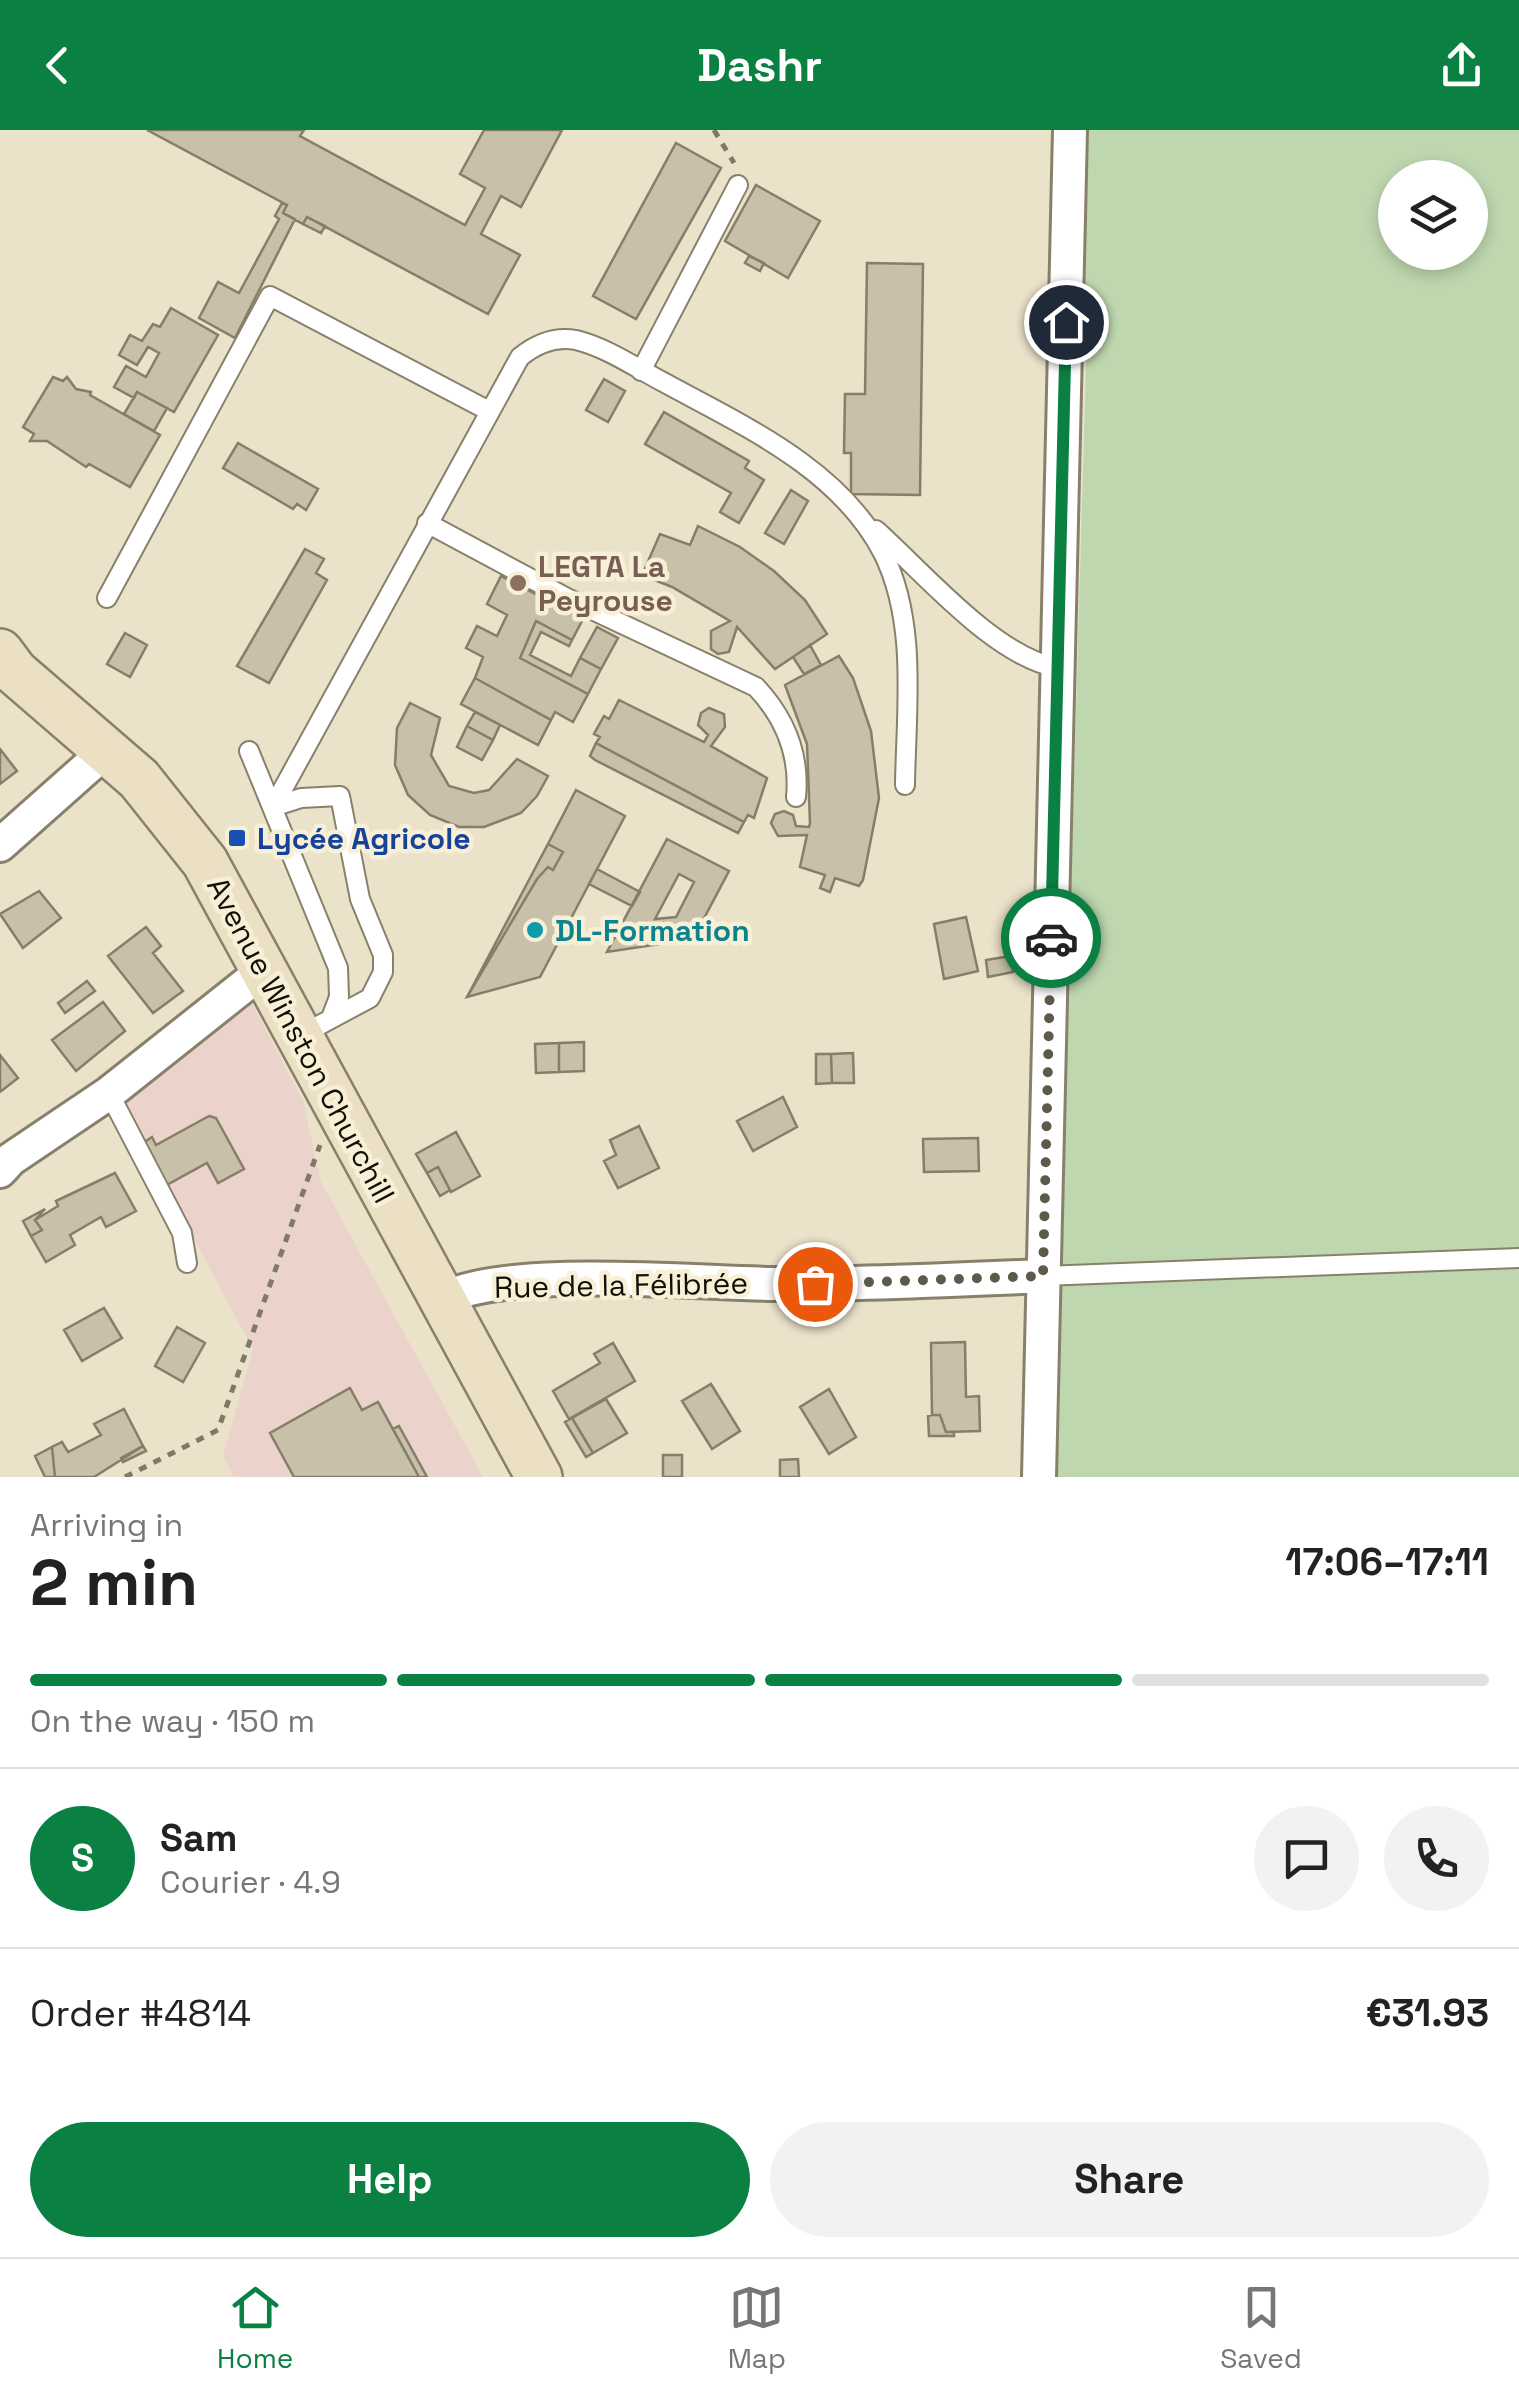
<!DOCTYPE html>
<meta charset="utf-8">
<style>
:root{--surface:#fff;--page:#f2f2f2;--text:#222;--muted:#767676;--line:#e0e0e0;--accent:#0b8043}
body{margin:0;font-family:"Space Grotesk",sans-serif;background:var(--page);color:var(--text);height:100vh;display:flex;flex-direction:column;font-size:38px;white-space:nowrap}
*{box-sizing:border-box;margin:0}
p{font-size:32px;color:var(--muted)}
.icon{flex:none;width:55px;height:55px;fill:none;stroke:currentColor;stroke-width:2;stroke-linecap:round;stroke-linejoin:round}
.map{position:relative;height:1347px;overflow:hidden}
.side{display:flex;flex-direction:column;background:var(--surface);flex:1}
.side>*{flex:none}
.fabs{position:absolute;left:1378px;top:30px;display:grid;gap:20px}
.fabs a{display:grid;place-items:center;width:110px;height:110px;border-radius:50%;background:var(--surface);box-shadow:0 5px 15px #0003;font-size:50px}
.pin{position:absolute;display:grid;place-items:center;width:85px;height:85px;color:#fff;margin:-42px;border:5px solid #fff;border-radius:50%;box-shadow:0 2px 10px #0007}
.courier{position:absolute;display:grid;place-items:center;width:100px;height:100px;margin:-50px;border:8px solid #0b8043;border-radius:50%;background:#fff;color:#222;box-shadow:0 2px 12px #0007}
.overview em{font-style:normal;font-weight:700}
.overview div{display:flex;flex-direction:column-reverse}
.overview{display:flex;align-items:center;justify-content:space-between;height:170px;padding:0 30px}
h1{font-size:65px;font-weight:700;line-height:75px}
.bar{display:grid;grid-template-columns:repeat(4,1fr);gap:15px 10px;align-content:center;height:120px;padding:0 30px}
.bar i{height:12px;border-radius:8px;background:var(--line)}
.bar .on{background:var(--accent)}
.bar p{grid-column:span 4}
.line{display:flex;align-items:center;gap:25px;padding:0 30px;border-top:2px solid var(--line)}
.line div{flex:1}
.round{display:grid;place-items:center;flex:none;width:105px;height:105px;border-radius:52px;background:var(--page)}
.button{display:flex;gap:20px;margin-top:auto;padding:20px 30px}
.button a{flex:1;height:115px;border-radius:60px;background:var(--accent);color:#fff;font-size:40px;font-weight:700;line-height:115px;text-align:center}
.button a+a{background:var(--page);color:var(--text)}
header{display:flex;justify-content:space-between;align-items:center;height:130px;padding:0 30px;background:var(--accent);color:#fff;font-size:45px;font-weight:700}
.tab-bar{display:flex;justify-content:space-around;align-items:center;height:140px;border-top:2px solid var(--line);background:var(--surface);font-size:28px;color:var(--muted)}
.tab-bar a{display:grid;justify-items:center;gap:5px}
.tab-bar .on{color:var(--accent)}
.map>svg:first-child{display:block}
</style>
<header><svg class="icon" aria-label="back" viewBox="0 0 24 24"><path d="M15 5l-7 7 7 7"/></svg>Dashr<svg class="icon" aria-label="share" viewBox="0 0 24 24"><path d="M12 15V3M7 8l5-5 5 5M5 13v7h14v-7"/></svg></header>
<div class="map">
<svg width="1519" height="1347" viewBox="0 0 1519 1347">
<rect width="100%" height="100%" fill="#ebe2ca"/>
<path fill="#ebd2ca" d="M249,868L303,971L321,1052L483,1347H234L223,1326L253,1219L119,969Z"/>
<path fill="#bed7af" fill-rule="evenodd" d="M1080,0H1519V1347H1054L1087,201ZM1395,48H1470V122H1395Z"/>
<path fill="#c8c0a9" stroke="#867e69" stroke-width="2.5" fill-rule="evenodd" d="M147,0H304L300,6L465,95L485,58L460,44L484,0H562L521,77L501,66L481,104L520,125L488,184L307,87L303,94L283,83L287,75Z
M676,13L721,38L636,189L593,166Z
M756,55L820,91L788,148L725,111Z
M282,73L287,75L283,83L295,89L235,208L199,188L218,152L239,163L279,89L275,86Z
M307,87L325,96L321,103L303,94Z
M749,126L764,133L760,141L745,133Z
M867,133L923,134L920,365L851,364V323H844L845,264H865Z
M171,178L218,205L174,282L137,262L134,268L114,257L126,236L146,247L159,223L148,217L137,235L119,225L130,205L142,211L153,194L160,197Z
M53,247L63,251L67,247L76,259L91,262L90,265L160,305L130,357L89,334L86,337L47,311H30L34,304L23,297Z
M604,249L625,261L608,292L586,280Z
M137,262L167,278L154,301L124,284Z
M664,282L749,331L745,338L764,350L739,393L720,382L731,363L645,314Z
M238,313L318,359L306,380L297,374L293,379L223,338Z
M791,360L808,371L784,414L765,403Z
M698,396L740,417L774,441L805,470L827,504L775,539L737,497L729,522L718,524L711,519V501L730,491L672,457L642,445L660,404L690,415Z
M305,419L324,429L316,443L327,450L269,553L237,536Z
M501,446L583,489L572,510L536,491L520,528L588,564L573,592L555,582L551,590L475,548L483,527L466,518L477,496L497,506L507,485L487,474Z
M536,491L572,510L569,516L541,502L530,525L571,546L580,528L601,539L588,564L520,528Z
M597,497L618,508L601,539L580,528Z
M125,503L147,515L130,547L107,534Z
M810,515L821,535L804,544L793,527Z
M839,526L853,548L871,601L879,668L863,750L859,756L835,748L830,762L820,758L825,745L800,737L807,705L778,706L771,693L775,684L784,681L793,685L796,696L809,697L810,693L807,614L785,555Z
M475,548L551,590L538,615L461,574Z
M619,570L704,612L708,605L698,595L701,583L709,578L724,584L725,597L711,616L767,648L754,688L748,685L744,692L596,613L600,607L594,604L604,586L609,589Z
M410,573L440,588L431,625L449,656L474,663L489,660L517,629L548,646L537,666L521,683L484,697H459L430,685L408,665L395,635L397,598Z
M475,582L500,595L493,610L467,596Z
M467,596L493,610L482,630L457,617Z
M596,613L744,692L738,703L595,630L590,626Z
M0,619L17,641L0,654Z
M576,660L625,686L540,847L467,867L537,749L548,737L553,740L563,722L548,714Z
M667,709L729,741L693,809L607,822ZM679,744L694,752L676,787L655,789Z
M548,714L563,722L553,740L548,737L537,749L467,867Z
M597,739L640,762L632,776L589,754Z
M39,761L61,788L23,818L0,784Z
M966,787L978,841L944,849L934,794Z
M146,797L161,816L153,823L183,861L153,883L108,826Z
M1011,826L1013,842L988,847L986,830Z
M87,851L95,861L65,883L58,873Z
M103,872L125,901L76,941L52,910Z
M584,912V941L559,942V913Z
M559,913V942L536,943L535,914Z
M853,923L854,953H832L831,924Z
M816,924H831L832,953L816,954Z
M0,925L18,948L0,962Z
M783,967L797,997L753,1021L737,991Z
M209,986L216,988L244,1039L218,1053L207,1033L163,1057L140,1015L152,1007L156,1015Z
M639,996L659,1038L618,1058L604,1031L616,1025L610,1010Z
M456,1002L480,1046L451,1062L438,1037L427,1043L416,1024Z
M978,1008L979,1041L924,1042L923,1009Z
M438,1037L450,1060L440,1066L427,1043Z
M115,1043L136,1081L106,1097L101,1087L70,1105L75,1115L46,1132L31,1106L42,1100L35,1090L58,1076L56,1071Z
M45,1079L35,1090L42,1100L31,1106L23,1091Z
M104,1178L122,1208L82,1231L64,1200Z
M177,1197L205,1213L183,1252L155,1236Z
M965,1212L966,1267L979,1266L980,1301L946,1302L940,1285H932L931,1213Z
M613,1213L635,1251L569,1289L553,1261L600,1233L594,1224Z
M711,1254L740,1301L712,1319L682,1271Z
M350,1258L362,1280L378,1272L419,1347H294L270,1303Z
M829,1259L856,1307L829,1324L800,1277Z
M606,1269L627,1303L593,1323L572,1288Z
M124,1279L143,1316L94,1347H55L52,1317L62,1312L68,1322L101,1305L94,1294Z
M932,1285H940L946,1302H954V1306H929L928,1286Z
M572,1288L593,1323L586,1327L565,1292Z
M399,1296L427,1347H419L393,1299Z
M143,1316L146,1321L123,1332L121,1328Z
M52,1317L55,1347H45L35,1326Z
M663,1325H682V1347H663Z
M798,1329L799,1347H780V1330Z"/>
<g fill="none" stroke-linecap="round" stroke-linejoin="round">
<defs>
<path id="service" d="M641,241L738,55
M427,393L567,468L756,557C785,588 800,625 796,667
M876,400C924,443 995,527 1058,538
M107,468L270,166L489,281
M249,621L338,838L339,867L331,888
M273,677L520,227C536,214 555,206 576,210C606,217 638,239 665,253C744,296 840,339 883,423C918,493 906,580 905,655
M273,677L301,668L340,666L360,769L383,825V842L370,868L301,905
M109,963L182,1103L187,1133
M1043,1146L1519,1128"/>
<path id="minor" d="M0,715L107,620
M0,1041L11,1029L109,963L264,840
M441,1170C504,1134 703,1154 782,1154C869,1154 956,1150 1043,1146
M1039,1347L1070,0"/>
<path id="secondary" d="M0,522L15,542L139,649L205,732L539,1347"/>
</defs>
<use href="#service" stroke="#88806b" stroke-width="22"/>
<use href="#minor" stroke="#88806b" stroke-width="38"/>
<use href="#secondary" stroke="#88806b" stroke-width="50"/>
<path stroke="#7f7969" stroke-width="5" stroke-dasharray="8 8" stroke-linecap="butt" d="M714,0L734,33
M125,1347L218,1300L320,1015"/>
<use href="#service" stroke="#fff" stroke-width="18"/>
<use href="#minor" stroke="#fff" stroke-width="32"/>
<use href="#secondary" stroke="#ece0c4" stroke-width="45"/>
</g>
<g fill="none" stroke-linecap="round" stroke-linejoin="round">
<path stroke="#5e594b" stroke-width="10" stroke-dasharray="0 18" d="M815,1154L1043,1146L1051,808"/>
<path stroke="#0b8043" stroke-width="12" d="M1051,808L1066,192"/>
</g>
<circle fill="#8d6e63" stroke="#f8efd7" stroke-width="4" cx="518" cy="453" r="10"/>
<rect fill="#1a4fb4" stroke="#f8efd7" stroke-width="4" x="227" y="698" width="20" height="20" rx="5"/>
<circle fill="#0f9aa8" stroke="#f8efd7" stroke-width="4" cx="535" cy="800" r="10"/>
<g text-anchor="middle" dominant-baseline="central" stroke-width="9" stroke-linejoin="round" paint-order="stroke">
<g font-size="30" font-weight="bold" fill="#785e54" stroke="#f8efd7" text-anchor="start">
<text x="538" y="436">LEGTA La<tspan x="538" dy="34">Peyrouse</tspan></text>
</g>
<g font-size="30" font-weight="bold" fill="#164399" stroke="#f8efd7" text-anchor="start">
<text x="257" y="708">Lycée Agricole</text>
</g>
<g font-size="30" font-weight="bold" fill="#0d838f" stroke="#f8efd7" text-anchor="start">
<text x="555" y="800">DL-Formation</text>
</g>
<g font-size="30" fill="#120f07" stroke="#f8efd7">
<text transform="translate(301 910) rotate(62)">Avenue Winston Churchill</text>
<text transform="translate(621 1155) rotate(-1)">Rue de la Félibrée</text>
</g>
</g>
</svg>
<div class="fabs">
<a><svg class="icon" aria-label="layers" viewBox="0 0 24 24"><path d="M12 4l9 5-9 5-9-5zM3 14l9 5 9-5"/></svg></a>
</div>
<div class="pin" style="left:815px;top:1154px;background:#ea580c"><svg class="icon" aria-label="bag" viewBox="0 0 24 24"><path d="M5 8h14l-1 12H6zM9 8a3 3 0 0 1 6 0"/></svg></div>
<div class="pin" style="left:1066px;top:192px;background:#1f2937"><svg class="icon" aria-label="home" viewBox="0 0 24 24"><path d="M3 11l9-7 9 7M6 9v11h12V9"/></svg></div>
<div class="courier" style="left:1051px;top:808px"><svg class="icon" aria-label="car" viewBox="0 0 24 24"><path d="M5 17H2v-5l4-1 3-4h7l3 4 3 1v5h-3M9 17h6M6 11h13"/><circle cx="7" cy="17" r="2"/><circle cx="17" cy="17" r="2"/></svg></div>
</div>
<section class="side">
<div class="overview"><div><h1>2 min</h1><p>Arriving in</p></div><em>17:06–17:11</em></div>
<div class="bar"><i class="on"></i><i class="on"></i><i class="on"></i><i></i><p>On the way · 150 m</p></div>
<div class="line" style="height:180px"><b class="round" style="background:var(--accent);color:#fff">S</b><div><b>Sam</b><p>Courier · 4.9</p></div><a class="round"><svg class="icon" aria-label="chat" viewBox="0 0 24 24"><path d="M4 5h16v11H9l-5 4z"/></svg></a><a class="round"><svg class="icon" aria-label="phone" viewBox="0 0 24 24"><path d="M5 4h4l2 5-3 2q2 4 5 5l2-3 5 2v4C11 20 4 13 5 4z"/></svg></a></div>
<div class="line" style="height:130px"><div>Order #4814</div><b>€31.93</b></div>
<div class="button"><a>Help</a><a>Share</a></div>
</section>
<nav class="tab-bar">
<a class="on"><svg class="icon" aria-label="home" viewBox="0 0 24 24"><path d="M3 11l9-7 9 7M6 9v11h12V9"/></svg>Home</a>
<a><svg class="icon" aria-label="map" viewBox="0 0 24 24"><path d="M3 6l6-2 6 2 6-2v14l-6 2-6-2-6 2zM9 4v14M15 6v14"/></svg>Map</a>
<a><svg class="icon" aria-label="saved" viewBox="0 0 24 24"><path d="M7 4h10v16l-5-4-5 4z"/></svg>Saved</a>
</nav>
